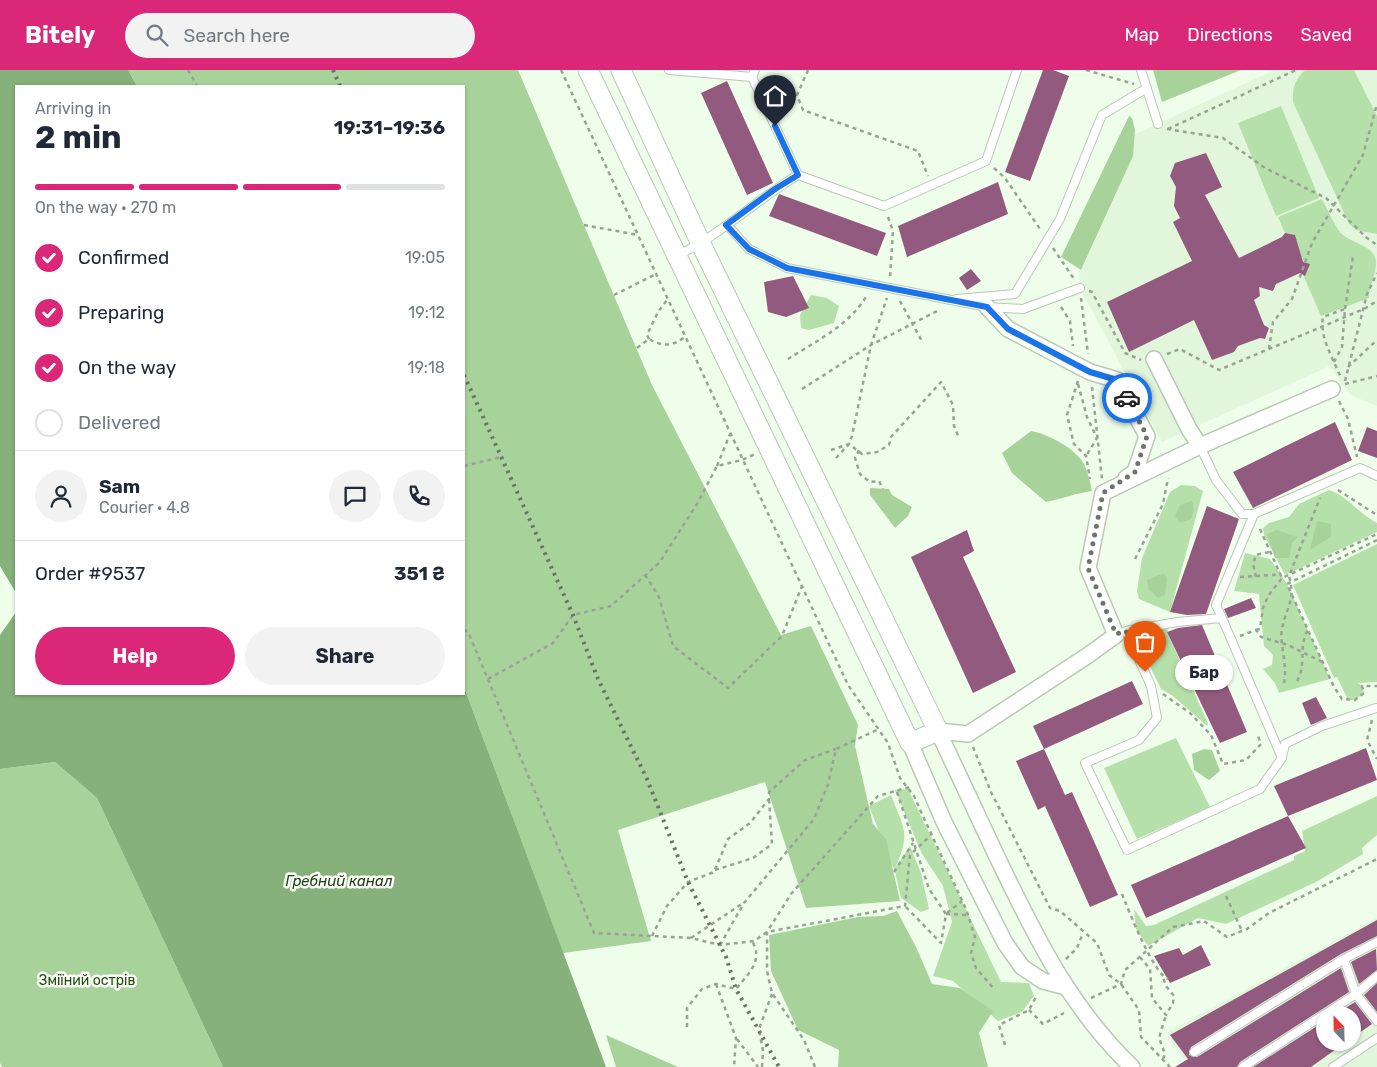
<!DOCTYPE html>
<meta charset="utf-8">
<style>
:root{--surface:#fff;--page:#f2f2f3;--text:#1f2937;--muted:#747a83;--line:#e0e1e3;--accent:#db2777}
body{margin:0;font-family:Rubik,sans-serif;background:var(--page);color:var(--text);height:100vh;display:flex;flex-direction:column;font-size:19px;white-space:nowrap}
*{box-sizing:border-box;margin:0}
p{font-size:16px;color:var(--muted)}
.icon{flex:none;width:28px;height:28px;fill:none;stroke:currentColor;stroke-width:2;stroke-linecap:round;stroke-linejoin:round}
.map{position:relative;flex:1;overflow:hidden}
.panel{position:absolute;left:15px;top:15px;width:450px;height:610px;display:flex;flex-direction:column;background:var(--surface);border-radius:0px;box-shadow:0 1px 4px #0004}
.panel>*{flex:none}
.needle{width:32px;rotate:338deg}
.tools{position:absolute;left:1316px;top:936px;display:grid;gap:10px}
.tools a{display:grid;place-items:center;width:45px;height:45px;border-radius:50%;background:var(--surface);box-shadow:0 1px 4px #0004;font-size:25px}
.pin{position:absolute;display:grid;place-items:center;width:42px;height:42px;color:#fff;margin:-51px -21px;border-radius:50% 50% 50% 0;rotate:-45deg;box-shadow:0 0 5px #0007}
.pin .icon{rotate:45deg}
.courier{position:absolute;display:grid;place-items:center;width:50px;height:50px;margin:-25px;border:4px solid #1a73e8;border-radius:50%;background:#fff;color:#222;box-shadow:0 1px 6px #0007}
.bubble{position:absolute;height:35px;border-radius:18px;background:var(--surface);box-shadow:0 1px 4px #0004;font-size:16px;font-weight:700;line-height:35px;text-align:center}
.headline em{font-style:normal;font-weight:700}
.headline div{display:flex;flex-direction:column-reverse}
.headline{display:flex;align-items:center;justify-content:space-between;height:85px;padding:0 20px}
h1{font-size:32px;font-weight:700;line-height:38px}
.bar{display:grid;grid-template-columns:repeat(4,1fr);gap:8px 5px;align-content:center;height:60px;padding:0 20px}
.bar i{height:6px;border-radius:4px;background:var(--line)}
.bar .active{background:var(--accent)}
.bar p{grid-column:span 4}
.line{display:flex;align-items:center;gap:12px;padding:0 20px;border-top:1px solid var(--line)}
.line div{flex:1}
.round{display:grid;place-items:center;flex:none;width:52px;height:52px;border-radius:26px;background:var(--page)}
ol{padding:0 20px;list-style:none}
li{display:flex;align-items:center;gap:15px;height:55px}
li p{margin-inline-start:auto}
li .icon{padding:5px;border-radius:50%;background:var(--accent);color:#fff;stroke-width:4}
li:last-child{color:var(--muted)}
li i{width:28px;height:28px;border:2px solid var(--line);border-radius:50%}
.primary-button{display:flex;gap:10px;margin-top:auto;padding:10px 20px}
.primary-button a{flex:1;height:58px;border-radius:30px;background:var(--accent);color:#fff;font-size:20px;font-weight:700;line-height:58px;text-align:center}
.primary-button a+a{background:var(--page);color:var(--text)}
header{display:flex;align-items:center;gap:30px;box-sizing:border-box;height:70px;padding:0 25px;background:var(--accent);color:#fff}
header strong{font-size:24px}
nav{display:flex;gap:28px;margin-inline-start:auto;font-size:18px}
.search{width:350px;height:45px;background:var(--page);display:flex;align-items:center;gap:12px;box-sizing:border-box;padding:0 18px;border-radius:28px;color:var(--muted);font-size:19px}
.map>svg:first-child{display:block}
</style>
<header>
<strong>Bitely</strong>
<div class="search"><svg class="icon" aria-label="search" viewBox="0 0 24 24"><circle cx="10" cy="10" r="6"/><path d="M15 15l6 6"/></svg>Search here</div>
<nav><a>Map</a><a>Directions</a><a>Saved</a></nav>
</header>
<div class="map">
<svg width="1377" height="997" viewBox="0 0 1377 997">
<rect width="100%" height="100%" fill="#effeeb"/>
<path fill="#e2f6dc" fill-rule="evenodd" d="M1274,0H1377V336L1350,325L1330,296L1162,372L1080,218L1079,206L1133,86V65Z
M1377,848V997H1189L1166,963ZM1325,945H1352V972H1325Z"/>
<path fill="#b5e0a9" d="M1305,0H1354L1377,46V164L1356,160L1349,154L1293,32C1292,18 1295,10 1305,0Z
M1281,36L1319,128L1276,146L1238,53Z
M1322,129C1328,139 1333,154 1341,163C1350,173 1374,175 1376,191C1377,202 1369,215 1369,228L1321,246L1278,147Z
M811,225L827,228L839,236L834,253L809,260L801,258L800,245Z
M1181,415L1195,416L1203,421L1170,542L1139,529L1137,521L1142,488L1170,422Z
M1329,420C1348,426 1359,444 1377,453V462L1285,505L1264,465L1263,458L1269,453L1289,447L1299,434Z
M1377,474V612L1358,613L1362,616L1364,623L1355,630H1348L1337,607L1334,608L1293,515Z
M1245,483L1270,489L1287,514L1330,609L1279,623L1275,613L1263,599L1272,595L1273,585L1264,576L1259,524L1234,521Z
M1173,550L1167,562L1208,653L1207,656L1173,626L1161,619L1134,563L1140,554Z
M1176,668L1210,737L1137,769L1104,698Z
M908,719L1001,912L1029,913L1034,926L1022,942L998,951L953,911L933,906L952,852L943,816L922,784L895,720Z
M891,725C904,759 911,763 895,798L910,776L921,803L929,839L921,842L901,828L895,802L869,736Z
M1377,726V765L1362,778L1363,784L1316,812L1226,854L1198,848L1148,876L1136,859L1134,839L1146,856L1154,855L1294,790V786L1305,781L1302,761Z"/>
<path fill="#a7d39b" d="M128,0H518L652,315L781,565L811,556L858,655L855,676L873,754L886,769L900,831L806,838L765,712L618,760L651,871L563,883L464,617V16H137Z
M1153,0H1241L1162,32Z
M1129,46L1132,48L1135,60L1133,86L1081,200L1061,187Z
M1031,361C1048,364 1075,378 1084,394C1088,402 1090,412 1092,421C1076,423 1062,429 1046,432L1012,403L1002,383Z
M870,418L889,419L892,425L912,437L908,446L895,458L870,425Z
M1192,431L1194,440L1191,449L1180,453L1175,446L1180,435Z
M1317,451L1331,454V467L1310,480Z
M1277,460L1298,467L1292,473L1289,488H1275L1267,464Z
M1164,503L1167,508L1165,525L1158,528L1149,520L1147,510Z
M1204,679L1212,680L1220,701L1209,710L1194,700L1192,684Z
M55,692L97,728L223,997H2L0,993V699Z
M897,841L917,879L932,914L960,918L993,941L979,963L988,997H838L839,980L798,960L771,901L769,865L858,847L883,846Z
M606,965L678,997H616Z"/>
<path fill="#86b17a" d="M0,0H128L137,16H16V523L0,496Z
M16,542V624H464V617L606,997H223L97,728L55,692L0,699V565Z"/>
<path fill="#935a7f" d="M1043,0H1053L1069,6L1030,111L1005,102Z
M727,11L773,113L747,125L701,23Z
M1206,83L1222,117L1205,125L1239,188L1282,167L1285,163L1295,165L1303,192L1310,194L1305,206L1300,203L1276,214L1273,221L1259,217L1260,226L1254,230L1264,255L1269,258L1265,269L1260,268L1238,276L1234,282L1212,290L1194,250L1129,282L1107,232L1192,191L1173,152L1180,148L1174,136L1176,117L1170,106L1175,93Z
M998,112L1008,144L907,187L898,156Z
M779,124L886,163L877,186L769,146Z
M971,199L981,211L967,220L959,208Z
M793,206L809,238L786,247L768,242L764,212Z
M1335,352L1352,390L1253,438L1233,402Z
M1367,357L1377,361V388L1358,381Z
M1207,436L1239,449L1206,544L1187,545L1170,542Z
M967,460L974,481L963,487L1016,602L973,623L911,487Z
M1251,528L1256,538L1228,548L1224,539Z
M1202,555L1247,662L1220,673L1167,562L1178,558Z
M1132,611L1143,634L1044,679L1033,656Z
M1316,627L1327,648L1311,655L1302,633Z
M1366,678L1377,710L1288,746L1274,716Z
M1044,679L1065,725L1072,722L1118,825L1090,837L1045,736L1038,740L1016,691Z
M1288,746L1306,778L1146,848L1131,815Z
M1377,850V866L1341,884L1191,977L1189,985L1197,987L1341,898L1349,922L1240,992L1237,997H1175L1188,989L1170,965Z
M1201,875L1211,895L1170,913L1154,886L1179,878L1183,885Z
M1376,879L1377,900L1359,914L1351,892Z
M1377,913V942L1364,925Z
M1355,932L1372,954L1352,968V945H1334Z
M1325,951V972H1346L1311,997H1253Z"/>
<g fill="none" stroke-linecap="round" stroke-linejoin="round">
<defs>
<path id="service" d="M669,0L752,7
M1141,0L1158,54
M798,105L884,136L986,91L1017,0
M727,155L749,179L787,198L987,237L1023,239L1080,218
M676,186C721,165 756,130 798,105L752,7L755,0
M957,229L1015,224L1060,149L1102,45L1147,18
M1200,376L1216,410L1242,444H1254
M1222,548L1177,552L1126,561L1151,616L1157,648L1139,670L1085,693L1127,780L1260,719L1282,688L1222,548L1216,535L1254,444L1360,398L1377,406
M1282,687L1285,674L1322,656L1376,638
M1344,889L1356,924L1377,951
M1194,982L1344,889L1377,872
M1243,997L1356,924L1377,906
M1333,997L1377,968"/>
<path id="minor" d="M987,237L1008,259L1090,302L1117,310L1147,366L1135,402L1126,408
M1154,289L1189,359L1200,376
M938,661L968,664L1087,586L1116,565L1088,498L1103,423L1200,376L1332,319
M938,661C959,705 979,748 999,791C1035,866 1071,939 1132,997
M910,673L944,752L1005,873L1022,897L1043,911L1066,917"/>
<path id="tertiary" d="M588,0L910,673L938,661L701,174L621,0"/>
</defs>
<use href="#service" stroke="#b9c8b5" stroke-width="10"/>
<use href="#minor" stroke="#b9c8b5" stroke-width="18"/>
<use href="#tertiary" stroke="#b9c8b5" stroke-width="21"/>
<path stroke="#99a395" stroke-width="2.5" stroke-dasharray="4 4" stroke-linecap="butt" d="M188,0L197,16
M561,0L848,615L888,673L900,708L914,726L922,744L966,839L975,867L971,883L976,898L995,920
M808,0L797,25L803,40L918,81L928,106
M1086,0L1134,14
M1167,59L1223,68L1265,98L1326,128L1367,168L1377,175
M1168,59L1296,0
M994,98L1005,108L1040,159
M888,147L893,161L890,208
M584,155L638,165
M1053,178L1074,209
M1089,221L1092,222L1125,283L1141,290
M614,225L656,204
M1081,228L1088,284
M900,231L923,273
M1061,237L1070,251L1073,276
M1345,239L1353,186
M649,269L647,265L658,242L667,230
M637,278L649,269C662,277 673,276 685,267
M1269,279L1273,252L1292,229L1312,173L1363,85L1377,34
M1167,284L1180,279L1219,300L1364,239L1377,231
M788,289C815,272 851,254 867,225
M1334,292L1342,277L1345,239L1323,247C1319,267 1334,290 1341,308
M1348,297L1377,270
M1078,311L1067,345L1074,374L1086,386L1090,409
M1345,311L1367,224L1377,203
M1078,314L1087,347L1097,368L1086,386
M1345,314L1377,306
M1092,317L1102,409
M802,319L871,275L939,240
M1339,331L1348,349L1357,387
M831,380L849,374L862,384L877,382L889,375L891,367L941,312L953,335L954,356L959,368
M859,380L855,388L860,404L870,412L879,411L883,419
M836,388L849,374L852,366L871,275L887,228
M464,396L501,387
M717,396L730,364
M1338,420L1377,445
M1260,459L1282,508
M1377,470L1287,514L1334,617L1342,629L1355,630L1364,623L1362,616H1377
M1135,489L1163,434L1168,408
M645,505L659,527L673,576L728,618L782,566L802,516
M1240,507L1274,505L1280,502
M1256,507L1253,494L1256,485L1269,482
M464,559L469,564L594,863L691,868L720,875L754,871L767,862L905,836L910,785L931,765
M1256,560L1260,559L1263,538L1268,526L1282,508L1377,464
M1240,566L1256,560L1261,567L1288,575L1322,592
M488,609L553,573L573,545L611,536L659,493L697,434L717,396L742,390L755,384
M1297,611C1307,595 1298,575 1308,560
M1284,613C1288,594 1279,573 1282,559C1286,537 1296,531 1289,506L1320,428
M1163,624L1190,643L1211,665L1223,694L1246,690L1261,674L1257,663
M1372,650L1367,670L1377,689
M973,677L991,722L1050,838L1060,841L1097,873L1109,905L1121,914L1139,940L1141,967L1170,997
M897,722L929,819L946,844L941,873L905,836
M715,800L753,788L772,774L769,729
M894,802L913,773
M1122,824C1129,841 1153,903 1168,909
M1226,826L1242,861
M947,843L962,831
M946,844L968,845
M652,866L667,836L688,812L714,802L728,769L750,753L769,729V722L805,690L836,679
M691,868L743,833
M720,875L744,833L814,749L828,714L836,679L879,659
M1140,887L1150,899L1152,928L1166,945L1173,933L1174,926L1166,916L1163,907
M1066,889L1077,878L1083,863
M716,914L736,968L734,997
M1091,928L1121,914L1125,900L1173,857L1204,851L1227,867L1247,859L1269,843L1377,789
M1029,940L1043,954L1064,943
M687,957V938L702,919L716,914L736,919C748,904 764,891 752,871
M737,969L758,997
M1005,975L999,955L1029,940L1037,925
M1163,989L1165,984L1159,968L1166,945
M762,997L763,981L759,959L772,924
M815,997L804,970L772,923L767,901V862L791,824L878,726L913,716"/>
<use href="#service" stroke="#fff" stroke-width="8"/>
<use href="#minor" stroke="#fff" stroke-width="15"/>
<use href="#tertiary" stroke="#fff" stroke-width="19"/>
<path stroke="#6b7368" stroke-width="4" stroke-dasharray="2.5 5" stroke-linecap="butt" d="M333,0L340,16
M464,305L573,545L598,609L647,709L688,812L726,887L736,919L779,997"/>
</g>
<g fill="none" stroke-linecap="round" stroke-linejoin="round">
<path stroke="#6c756a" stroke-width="5" stroke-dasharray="0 9" d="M1127,328L1147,366L1135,402L1103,423L1088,498L1116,564L1126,561L1145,602"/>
<path stroke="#1a73e8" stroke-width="6" d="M775,56L798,105L775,119L726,155L749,179L787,198L987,237L1008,259L1090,302L1117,310L1127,328"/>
</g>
<g text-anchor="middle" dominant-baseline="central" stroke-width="5" stroke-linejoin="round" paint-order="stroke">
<g font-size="14" fill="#1c5303" stroke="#fff">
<text x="87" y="910">Зміїний острів</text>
</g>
<g font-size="15" font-style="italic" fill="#1d460e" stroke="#fff">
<text x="339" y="811">Гребний канал</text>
</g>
</g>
</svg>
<div class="tools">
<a><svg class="needle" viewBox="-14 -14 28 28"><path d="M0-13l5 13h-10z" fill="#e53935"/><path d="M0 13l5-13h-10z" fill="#747a83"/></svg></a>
</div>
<div class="pin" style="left:1145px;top:602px;background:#ea580c"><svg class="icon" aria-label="bag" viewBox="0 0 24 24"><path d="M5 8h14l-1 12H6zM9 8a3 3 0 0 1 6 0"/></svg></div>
<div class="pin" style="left:775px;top:56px;background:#1f2937"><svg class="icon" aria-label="home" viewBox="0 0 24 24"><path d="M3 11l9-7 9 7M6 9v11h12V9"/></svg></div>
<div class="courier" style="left:1127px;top:328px"><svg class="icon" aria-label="car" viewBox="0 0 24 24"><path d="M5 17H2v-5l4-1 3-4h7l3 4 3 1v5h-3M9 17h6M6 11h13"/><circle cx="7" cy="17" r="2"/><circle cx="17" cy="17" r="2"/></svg></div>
<div class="bubble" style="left:1175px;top:585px;width:58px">Бар</div>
<section class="panel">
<div class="headline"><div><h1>2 min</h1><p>Arriving in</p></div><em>19:31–19:36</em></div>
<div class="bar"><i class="active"></i><i class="active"></i><i class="active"></i><i></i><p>On the way · 270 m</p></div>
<ol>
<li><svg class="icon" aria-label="check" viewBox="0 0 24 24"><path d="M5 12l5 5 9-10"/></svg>Confirmed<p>19:05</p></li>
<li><svg class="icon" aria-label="check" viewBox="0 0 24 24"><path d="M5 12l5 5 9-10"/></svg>Preparing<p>19:12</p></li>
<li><svg class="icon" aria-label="check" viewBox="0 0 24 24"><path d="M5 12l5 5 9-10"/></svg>On the way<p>19:18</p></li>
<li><i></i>Delivered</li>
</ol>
<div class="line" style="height:90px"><a class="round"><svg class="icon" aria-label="person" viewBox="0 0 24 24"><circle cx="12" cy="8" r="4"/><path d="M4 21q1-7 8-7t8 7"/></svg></a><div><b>Sam</b><p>Courier · 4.8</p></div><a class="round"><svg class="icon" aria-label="chat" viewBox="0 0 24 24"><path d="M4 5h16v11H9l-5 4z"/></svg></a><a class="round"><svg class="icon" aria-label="phone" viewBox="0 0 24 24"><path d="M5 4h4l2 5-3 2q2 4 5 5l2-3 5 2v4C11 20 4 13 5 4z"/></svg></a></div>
<div class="line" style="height:65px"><div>Order #9537</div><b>351 ₴</b></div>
<div class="primary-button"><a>Help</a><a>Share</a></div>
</section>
</div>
